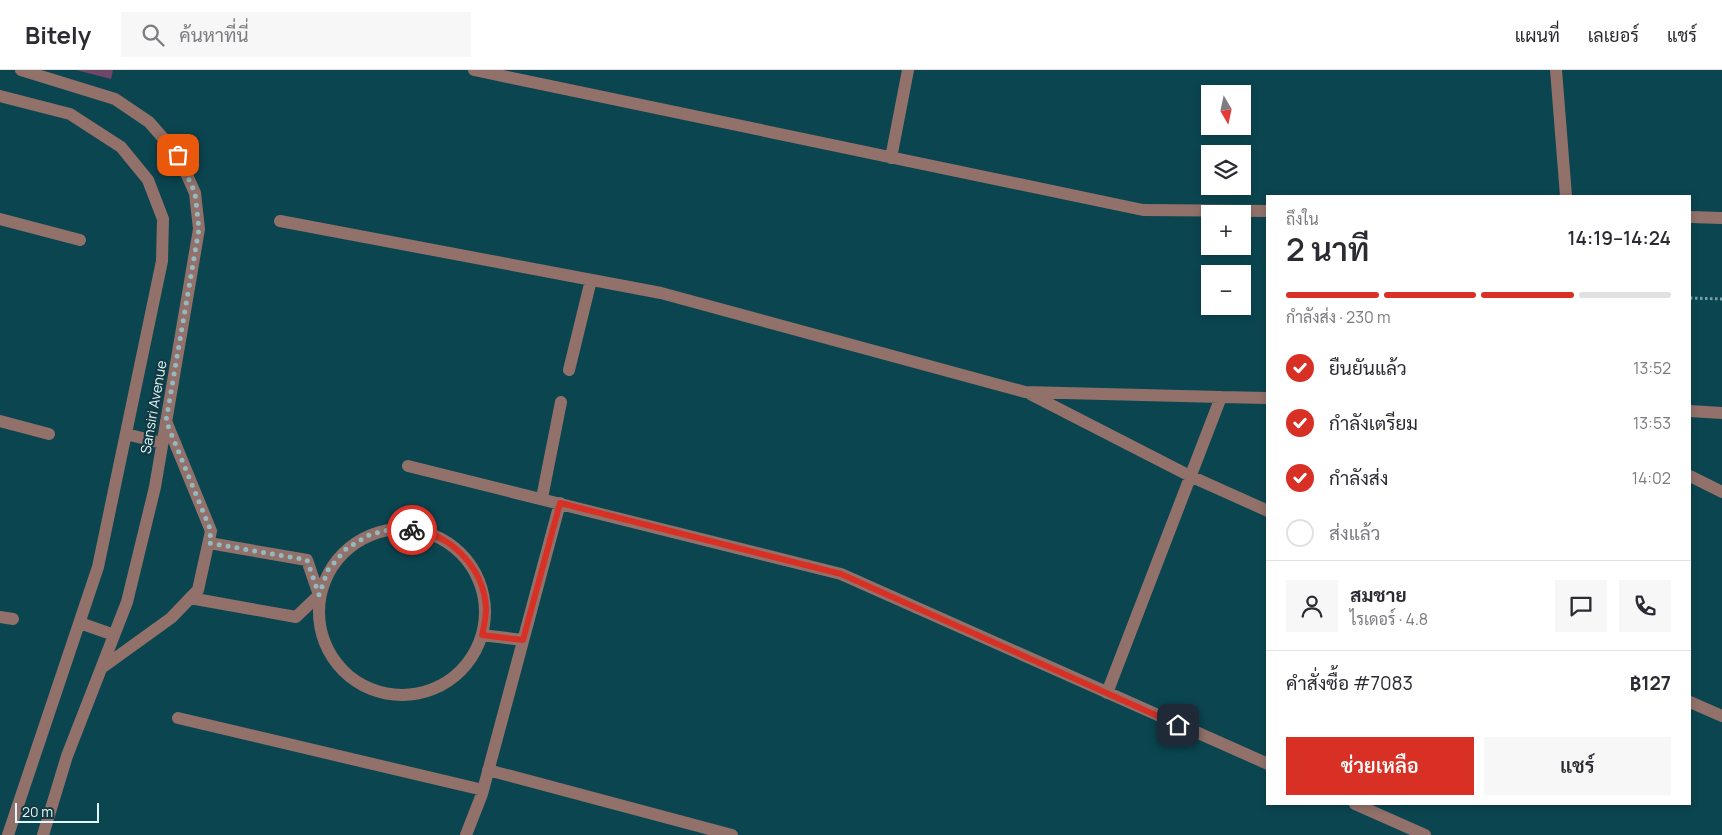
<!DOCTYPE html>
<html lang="th">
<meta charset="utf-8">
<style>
:root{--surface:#fff;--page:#f7f7f7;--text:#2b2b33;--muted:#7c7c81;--line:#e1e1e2;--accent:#d93025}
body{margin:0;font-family:Manrope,Sarabun,sans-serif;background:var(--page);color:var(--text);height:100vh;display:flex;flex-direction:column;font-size:19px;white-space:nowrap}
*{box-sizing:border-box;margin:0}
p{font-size:16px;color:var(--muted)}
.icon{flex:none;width:28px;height:28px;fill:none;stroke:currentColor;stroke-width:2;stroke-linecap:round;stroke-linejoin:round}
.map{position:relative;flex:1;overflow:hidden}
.panel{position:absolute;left:1266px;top:125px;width:425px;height:610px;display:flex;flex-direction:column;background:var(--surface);border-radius:0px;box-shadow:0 2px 8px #0003}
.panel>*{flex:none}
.needle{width:32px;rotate:171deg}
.controls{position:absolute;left:1201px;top:15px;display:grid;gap:10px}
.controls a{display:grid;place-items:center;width:50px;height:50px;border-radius:0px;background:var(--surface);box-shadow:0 2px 8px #0003;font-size:25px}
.scale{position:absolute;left:15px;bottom:12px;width:84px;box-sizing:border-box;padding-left:5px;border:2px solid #ddf8fe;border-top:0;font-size:14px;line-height:18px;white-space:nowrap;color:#ddf8fe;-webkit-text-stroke:4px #143941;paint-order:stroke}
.pin{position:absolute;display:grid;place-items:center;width:42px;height:42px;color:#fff;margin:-21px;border-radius:10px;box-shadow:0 2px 8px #0006}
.courier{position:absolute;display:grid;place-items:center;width:50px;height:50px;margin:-25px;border:4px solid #d93025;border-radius:50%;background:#fff;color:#222;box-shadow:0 1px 6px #0007}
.overview em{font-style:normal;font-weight:600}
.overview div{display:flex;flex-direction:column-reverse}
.overview{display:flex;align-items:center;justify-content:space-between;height:85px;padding:0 20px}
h1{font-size:32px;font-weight:600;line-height:38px}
.bar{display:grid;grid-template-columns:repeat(4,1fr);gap:8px 5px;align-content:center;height:60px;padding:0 20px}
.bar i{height:6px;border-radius:4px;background:var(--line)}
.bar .current{background:var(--accent)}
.bar p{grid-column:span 4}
.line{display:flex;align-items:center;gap:12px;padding:0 20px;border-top:1px solid var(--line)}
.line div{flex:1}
.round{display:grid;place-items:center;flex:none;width:52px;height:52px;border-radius:0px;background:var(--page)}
ol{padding:0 20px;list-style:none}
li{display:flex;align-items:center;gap:15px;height:55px}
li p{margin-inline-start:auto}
li .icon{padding:5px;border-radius:50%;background:var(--accent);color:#fff;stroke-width:4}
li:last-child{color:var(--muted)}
li i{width:28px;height:28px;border:2px solid var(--line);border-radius:50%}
.primary-button{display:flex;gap:10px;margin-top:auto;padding:10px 20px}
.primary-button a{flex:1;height:58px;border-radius:0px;background:var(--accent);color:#fff;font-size:20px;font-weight:600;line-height:58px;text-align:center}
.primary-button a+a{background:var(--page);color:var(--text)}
header{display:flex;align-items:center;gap:30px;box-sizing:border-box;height:70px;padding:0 25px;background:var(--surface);border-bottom:1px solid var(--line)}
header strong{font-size:24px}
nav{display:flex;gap:28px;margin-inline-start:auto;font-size:18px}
.search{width:350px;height:45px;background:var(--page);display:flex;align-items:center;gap:12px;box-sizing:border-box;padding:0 18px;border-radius:0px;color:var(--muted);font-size:19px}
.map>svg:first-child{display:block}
</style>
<header>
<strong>Bitely</strong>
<div class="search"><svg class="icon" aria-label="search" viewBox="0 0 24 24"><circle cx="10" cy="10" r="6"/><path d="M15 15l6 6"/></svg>ค้นหาที่นี่</div>
<nav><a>แผนที่</a><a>เลเยอร์</a><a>แชร์</a></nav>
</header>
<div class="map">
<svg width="1722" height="765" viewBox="0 0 1722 765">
<rect width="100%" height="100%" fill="#0b4550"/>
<path fill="#6f4768" d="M76,0H113L111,9Z"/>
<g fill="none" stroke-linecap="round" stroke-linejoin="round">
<path stroke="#78a2aa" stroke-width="3" stroke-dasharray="2.5 2.5" stroke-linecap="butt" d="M1690,228L1722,229"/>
<path stroke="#91716a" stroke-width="12" d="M21,0L115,29L149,52L178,85L195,123L199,159L155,417L127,532L67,686L43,765
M474,0L1143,140L1268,141
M1556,0L1566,126
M0,26L70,44L121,77L148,110L163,149L162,191L98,497L8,765
M891,88L908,0
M1690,147L1722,148
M0,149L80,170
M280,151L661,223L1025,322L1221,327L1107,623
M569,300L591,210
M1030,324L1190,406L1268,441
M1221,327L1268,328
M1690,341L1722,343
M0,351L49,364
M126,364L162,373
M408,396L841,504L1268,694
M1690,406L1722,422
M542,428L561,332
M319 542a83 83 0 1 1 166 0a83 83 0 1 1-166 0Z
M190,528L296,547L319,525L307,490L209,473
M0,547L13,549
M80,553L114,565
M482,565L523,570
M103,597L171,548L198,520L211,461L166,351
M1690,632L1722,646
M178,648L483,720
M488,700L732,765
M1355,734L1425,765
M466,765L482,724L560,433"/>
</g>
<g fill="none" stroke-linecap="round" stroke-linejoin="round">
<path stroke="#94b9c1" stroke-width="5" stroke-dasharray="0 9" d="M178,85L195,123L199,159L166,351L211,461L209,473L307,490L319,525L328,500L346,479L369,465L395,458L412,460"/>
<path stroke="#d93025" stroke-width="6" d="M412,460C451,463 484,499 486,538C486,547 484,557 482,565L523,570L560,433L841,504L1178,655"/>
</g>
<g text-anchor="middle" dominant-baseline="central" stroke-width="4.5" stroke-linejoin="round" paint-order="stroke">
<g font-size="14" fill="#ddf8fe" stroke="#143941">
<text transform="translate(153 337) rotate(-80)">Sansiri Avenue</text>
</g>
</g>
</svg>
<div class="controls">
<a><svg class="needle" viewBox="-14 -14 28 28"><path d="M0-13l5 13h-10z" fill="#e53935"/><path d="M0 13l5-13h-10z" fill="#7c7c81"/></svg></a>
<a><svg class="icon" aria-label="layers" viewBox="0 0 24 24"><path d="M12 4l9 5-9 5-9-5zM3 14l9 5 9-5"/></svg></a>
<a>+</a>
<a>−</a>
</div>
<div class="scale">20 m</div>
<div class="pin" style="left:178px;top:85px;background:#ea580c"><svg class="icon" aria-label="bag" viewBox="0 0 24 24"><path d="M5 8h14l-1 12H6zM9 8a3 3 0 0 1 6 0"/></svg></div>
<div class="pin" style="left:1178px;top:655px;background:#1f2937"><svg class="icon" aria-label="home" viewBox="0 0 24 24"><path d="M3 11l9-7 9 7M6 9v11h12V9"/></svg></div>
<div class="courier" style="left:412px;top:460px"><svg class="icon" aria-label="bike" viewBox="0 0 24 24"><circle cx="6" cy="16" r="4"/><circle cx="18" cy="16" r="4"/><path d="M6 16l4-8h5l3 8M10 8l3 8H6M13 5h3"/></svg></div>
<section class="panel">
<div class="overview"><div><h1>2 นาที</h1><p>ถึงใน</p></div><em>14:19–14:24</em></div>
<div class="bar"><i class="current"></i><i class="current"></i><i class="current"></i><i></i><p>กำลังส่ง · 230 m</p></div>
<ol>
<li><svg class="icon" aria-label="check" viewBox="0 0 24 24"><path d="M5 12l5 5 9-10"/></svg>ยืนยันแล้ว<p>13:52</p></li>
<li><svg class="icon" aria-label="check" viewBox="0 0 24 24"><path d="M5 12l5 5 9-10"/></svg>กำลังเตรียม<p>13:53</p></li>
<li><svg class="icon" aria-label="check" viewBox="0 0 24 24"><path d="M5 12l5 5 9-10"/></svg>กำลังส่ง<p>14:02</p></li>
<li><i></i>ส่งแล้ว</li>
</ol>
<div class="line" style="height:90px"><a class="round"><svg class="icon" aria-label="person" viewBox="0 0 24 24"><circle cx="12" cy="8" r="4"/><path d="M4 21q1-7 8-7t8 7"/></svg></a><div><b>สมชาย</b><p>ไรเดอร์ · 4.8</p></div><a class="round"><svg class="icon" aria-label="chat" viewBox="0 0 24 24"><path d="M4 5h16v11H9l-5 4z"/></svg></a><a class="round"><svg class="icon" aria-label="phone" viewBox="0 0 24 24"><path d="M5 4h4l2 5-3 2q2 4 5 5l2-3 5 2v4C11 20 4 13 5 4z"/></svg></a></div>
<div class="line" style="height:65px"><div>คำสั่งซื้อ #7083</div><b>฿127</b></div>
<div class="primary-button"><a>ช่วยเหลือ</a><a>แชร์</a></div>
</section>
</div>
